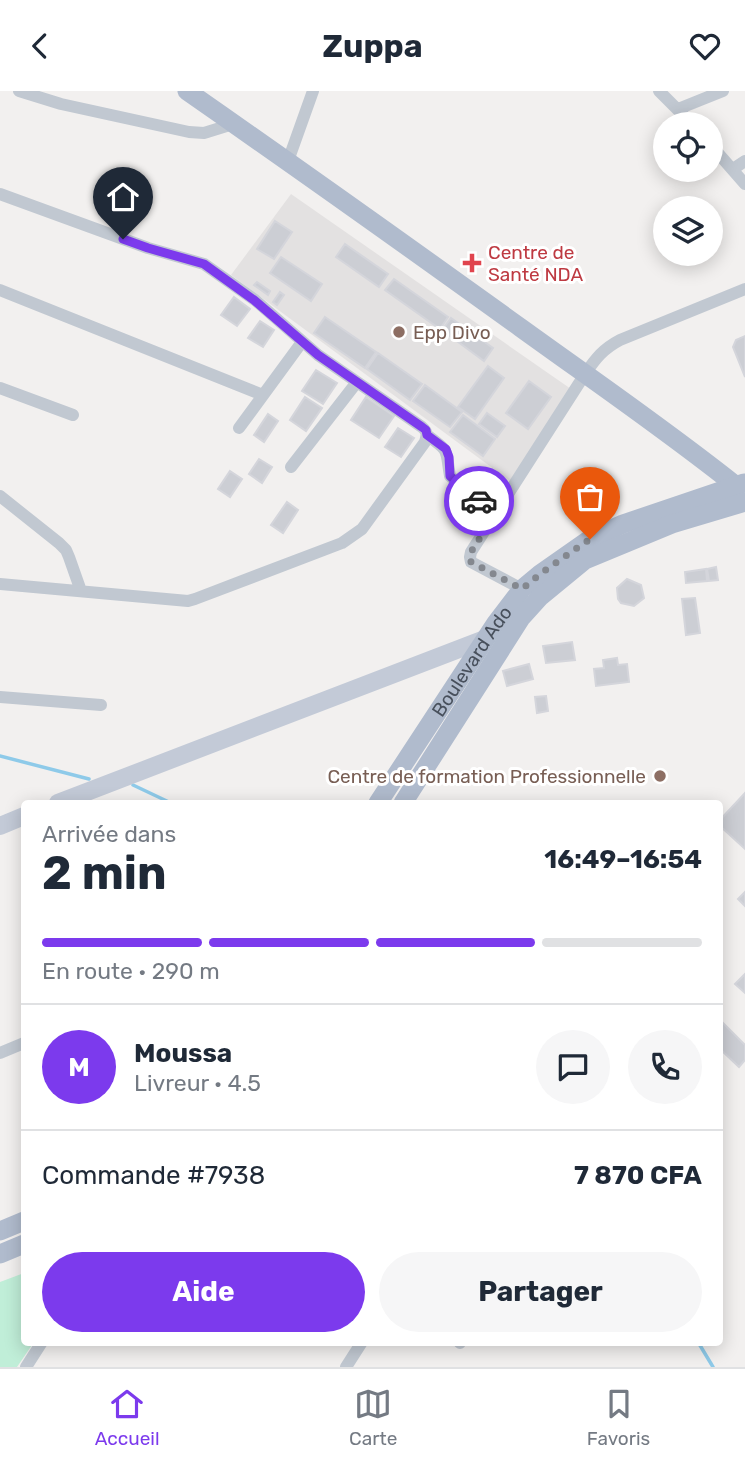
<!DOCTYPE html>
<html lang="fr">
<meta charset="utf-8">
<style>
:root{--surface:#fff;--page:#f6f6f7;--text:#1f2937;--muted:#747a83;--line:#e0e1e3;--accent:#7c3aed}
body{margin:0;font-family:Rubik,sans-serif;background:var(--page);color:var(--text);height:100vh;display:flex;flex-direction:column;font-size:26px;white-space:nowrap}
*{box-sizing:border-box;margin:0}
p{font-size:23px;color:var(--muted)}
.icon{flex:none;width:38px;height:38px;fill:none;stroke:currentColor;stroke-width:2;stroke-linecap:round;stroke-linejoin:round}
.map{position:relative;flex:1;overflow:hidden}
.panel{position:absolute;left:21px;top:709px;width:702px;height:546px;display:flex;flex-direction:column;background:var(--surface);border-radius:7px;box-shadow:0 4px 18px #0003}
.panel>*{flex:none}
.tools{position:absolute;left:653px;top:21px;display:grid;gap:14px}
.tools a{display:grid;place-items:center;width:70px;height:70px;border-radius:50%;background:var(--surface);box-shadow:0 4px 18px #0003;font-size:35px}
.pin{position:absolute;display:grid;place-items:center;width:60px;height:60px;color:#fff;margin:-72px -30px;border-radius:50% 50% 50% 0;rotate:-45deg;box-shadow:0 0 7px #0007}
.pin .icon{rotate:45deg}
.courier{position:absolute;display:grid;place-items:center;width:70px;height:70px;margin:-35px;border:5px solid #7c3aed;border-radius:50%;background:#fff;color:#222;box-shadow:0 2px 9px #0007}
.headline em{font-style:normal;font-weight:700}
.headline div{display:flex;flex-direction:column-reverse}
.headline{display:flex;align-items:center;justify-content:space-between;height:119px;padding:0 21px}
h1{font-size:46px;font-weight:700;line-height:52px}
.bar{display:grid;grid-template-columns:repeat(4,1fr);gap:10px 7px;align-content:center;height:84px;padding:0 21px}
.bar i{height:9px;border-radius:5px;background:var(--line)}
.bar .on{background:var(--accent)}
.bar p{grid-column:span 4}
.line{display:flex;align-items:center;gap:18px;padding:0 21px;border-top:2px solid var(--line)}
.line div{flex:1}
.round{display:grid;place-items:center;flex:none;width:74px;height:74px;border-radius:37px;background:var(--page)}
.button{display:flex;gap:14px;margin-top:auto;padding:14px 21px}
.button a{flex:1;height:80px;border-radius:42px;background:var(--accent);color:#fff;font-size:28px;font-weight:700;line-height:80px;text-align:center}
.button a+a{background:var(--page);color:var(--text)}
header{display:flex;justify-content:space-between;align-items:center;height:91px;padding:0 21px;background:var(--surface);font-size:32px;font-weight:700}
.tab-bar{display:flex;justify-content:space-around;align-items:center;height:98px;border-top:2px solid var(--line);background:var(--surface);font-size:19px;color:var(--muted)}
.tab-bar a{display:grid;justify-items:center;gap:4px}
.tab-bar .on{color:var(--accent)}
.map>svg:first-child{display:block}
</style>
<header><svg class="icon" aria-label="back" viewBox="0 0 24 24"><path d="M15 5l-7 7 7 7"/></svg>Zuppa<svg class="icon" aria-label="heart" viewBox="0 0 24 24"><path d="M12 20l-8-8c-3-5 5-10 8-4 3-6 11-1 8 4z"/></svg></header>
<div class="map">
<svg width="745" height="1276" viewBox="0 0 745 1276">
<rect width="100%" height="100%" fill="#f2f0ef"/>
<path fill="#e3e1e1" d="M291,103L571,298L510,390L231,184Z"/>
<path fill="#c0eed8" d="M24,1182V1251H34L17,1276H0V1191Z"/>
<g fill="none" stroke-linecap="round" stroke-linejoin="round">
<path stroke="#8ecae9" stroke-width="3.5" d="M0,665L89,688
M133,694L171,712
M698,1251L713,1276"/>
</g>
<path fill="#ccced4" stroke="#d4d5db" stroke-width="2" d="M275,130L292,141L274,168L257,158Z
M345,153L388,183L379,196L336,166Z
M281,166L322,193L311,210L270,182Z
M394,188L448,226L440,238L385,199Z
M257,191L270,200L268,204L254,194Z
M280,201L284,204L277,214L273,211Z
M234,206L250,218L237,235L221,224Z
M325,226L376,261L365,277L314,242Z
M451,227L493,257L484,270L442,239Z
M260,230L274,239L263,256L248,247Z
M745,245V286L733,256L736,249Z
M378,262L422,293L410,309L367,278Z
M488,275L504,287L475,328L458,316Z
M316,279L337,292L323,313L302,300Z
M529,290L551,306L528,338L506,322Z
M425,294L462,321L450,336L413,310Z
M305,306L322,317L306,340L290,329Z
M366,306L394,325L379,347L351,329Z
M487,322L505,335L497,346L479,333Z
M268,323L278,330L264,351L254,344Z
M463,324L495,348L483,365L450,341Z
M398,337L414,347L401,366L385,356Z
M259,368L272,376L262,392L249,383Z
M230,380L242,388L230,406L218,398Z
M287,411L298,419L283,442L271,434Z
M716,476L718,489L709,490L707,478Z
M706,478L707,490L686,492L685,481Z
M627,488L641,494L644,507L634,515L621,512L618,508L617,497Z
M695,507L700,542L686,544L682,508Z
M572,551L575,569L546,572L543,555Z
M617,567L618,574L627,573L629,591L596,595L594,578L604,577L603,569Z
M529,573L533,588L507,595L503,580Z
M546,605L548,620L537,622L535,606Z
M745,702V758L719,734V730Z
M745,801V815L738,808Z
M745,883V902L735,893Z
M722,931L745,954V969L739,976L719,957V933Z"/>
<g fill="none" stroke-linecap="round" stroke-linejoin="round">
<path stroke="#c1c8d1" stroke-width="12" d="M19,0L61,13L189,41L204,42L233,33
M659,0L692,33
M678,18L723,0
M710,53L745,93
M288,70L313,0
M733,78L745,70
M0,103L148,157L204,173L255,209L318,264L422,336C428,341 427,344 425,351L362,438L342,452L195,508L188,510L0,493
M0,199L263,304
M0,297L73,324
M239,337L302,251
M427,344C451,362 445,357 450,385L495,423
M291,376L357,291
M0,405L59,452L66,459L69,466L81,500
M522,498L471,471L470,466L471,461L585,283C596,267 603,258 620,249L745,198
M0,606L101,614
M0,962L24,952
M459,1251L460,1252
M26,1276L42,1251
M346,1276L362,1251"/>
<path stroke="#c3cad7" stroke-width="18" d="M58,712L485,548
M0,735L24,725"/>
<g stroke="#b0bbcd" stroke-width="19">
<path d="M187,0C299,78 410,157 521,237C593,289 666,339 735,394"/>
<path id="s1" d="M378,712L496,532L522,498L540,483L590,448L623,433L744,392"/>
<path d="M403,712L521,527L540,506L585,469L672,433L745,411"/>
<path d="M0,1140L24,1130"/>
<path d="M0,1163L24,1153"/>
</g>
</g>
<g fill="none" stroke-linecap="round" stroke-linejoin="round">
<path stroke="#84888f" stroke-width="7" stroke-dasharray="0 12.6" d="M479,410L495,423L471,461L470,467L471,471L522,498L540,483L590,448"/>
<path stroke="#7c3aed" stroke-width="9" d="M123,148L148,157L204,173L254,209L318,264L422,336L426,339L427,344L446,358L449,366L450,385L479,410"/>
</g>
<path fill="#e0444e" stroke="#fff" stroke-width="2.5" d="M468.5 161.5h7v7h7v7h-7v7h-7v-7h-7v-7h7z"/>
<g fill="#8d6e63" stroke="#fff" stroke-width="2.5">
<circle cx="399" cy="241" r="7"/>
<circle cx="660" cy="685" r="7"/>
</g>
<g text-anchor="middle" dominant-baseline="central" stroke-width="6" stroke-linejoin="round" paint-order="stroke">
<g font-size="19" fill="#be3a42" stroke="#fff" text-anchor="start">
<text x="488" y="161">Centre de<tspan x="488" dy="22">Santé NDA</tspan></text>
</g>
<g font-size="19" fill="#785e54" stroke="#fff" text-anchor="start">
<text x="413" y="241">Epp Divo</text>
<text x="646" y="685" text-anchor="end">Centre de formation Professionnelle</text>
</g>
<g font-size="19" fill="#48505c" stroke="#fff">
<text stroke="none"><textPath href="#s1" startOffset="170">Boulevard Ado</textPath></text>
</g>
</g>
</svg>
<div class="tools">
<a><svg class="icon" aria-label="locate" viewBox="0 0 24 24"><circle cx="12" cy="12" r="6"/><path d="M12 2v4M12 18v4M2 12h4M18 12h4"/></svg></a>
<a><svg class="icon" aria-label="layers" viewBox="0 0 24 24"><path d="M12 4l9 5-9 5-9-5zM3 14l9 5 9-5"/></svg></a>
</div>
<div class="pin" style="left:590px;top:448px;background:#ea580c"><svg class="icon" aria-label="bag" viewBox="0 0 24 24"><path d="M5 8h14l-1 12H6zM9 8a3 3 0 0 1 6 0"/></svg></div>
<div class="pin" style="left:123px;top:148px;background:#1f2937"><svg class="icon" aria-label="home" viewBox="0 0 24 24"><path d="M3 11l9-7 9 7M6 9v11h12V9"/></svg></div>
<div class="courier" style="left:479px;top:410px"><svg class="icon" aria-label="car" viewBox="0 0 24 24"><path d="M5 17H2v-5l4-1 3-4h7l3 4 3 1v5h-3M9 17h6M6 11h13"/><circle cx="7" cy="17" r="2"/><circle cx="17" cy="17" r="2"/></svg></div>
<section class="panel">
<div class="headline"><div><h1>2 min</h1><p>Arrivée dans</p></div><em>16:49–16:54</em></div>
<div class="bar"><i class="on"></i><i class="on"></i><i class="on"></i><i></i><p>En route · 290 m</p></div>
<div class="line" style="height:126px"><b class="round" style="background:var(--accent);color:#fff">M</b><div><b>Moussa</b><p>Livreur · 4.5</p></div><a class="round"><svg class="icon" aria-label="chat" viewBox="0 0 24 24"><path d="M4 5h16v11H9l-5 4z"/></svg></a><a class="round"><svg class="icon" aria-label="phone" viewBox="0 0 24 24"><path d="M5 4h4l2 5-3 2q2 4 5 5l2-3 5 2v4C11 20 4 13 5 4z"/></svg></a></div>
<div class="line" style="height:91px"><div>Commande #7938</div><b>7 870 CFA</b></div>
<div class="button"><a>Aide</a><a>Partager</a></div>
</section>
</div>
<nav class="tab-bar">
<a class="on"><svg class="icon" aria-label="home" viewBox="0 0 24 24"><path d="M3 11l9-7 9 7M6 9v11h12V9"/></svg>Accueil</a>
<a><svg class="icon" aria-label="map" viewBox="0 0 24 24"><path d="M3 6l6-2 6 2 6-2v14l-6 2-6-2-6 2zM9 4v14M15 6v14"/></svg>Carte</a>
<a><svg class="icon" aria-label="saved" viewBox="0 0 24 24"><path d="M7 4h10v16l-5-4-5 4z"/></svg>Favoris</a>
</nav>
